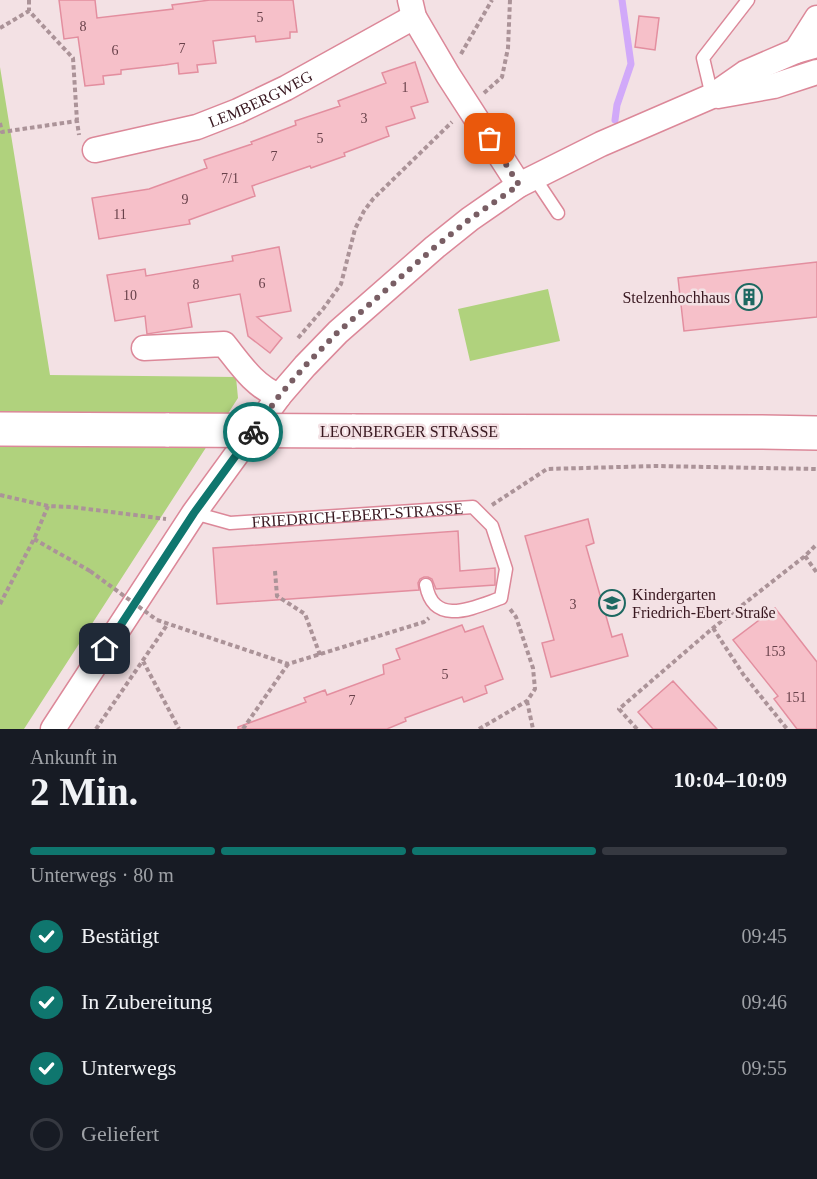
<!DOCTYPE html>
<html lang="de">
<meta charset="utf-8">
<style>
:root{--surface:#171b24;--page:#242831;--text:#f1f3f6;--muted:#9ea1a6;--line:#363941;--accent:#0f766e}
body{margin:0;font-family:Georgia,serif;background:var(--page);color:var(--text);height:100vh;display:flex;flex-direction:column;font-size:22px;white-space:nowrap}
*{box-sizing:border-box;margin:0}
p{font-size:20px;color:var(--muted)}
.icon{flex:none;width:33px;height:33px;fill:none;stroke:currentColor;stroke-width:2;stroke-linecap:round;stroke-linejoin:round}
.map{position:relative;height:729px;overflow:hidden}
.panel{display:flex;flex-direction:column;background:var(--surface);flex:1}
.panel>*{flex:none}
.pin{position:absolute;display:grid;place-items:center;width:51px;height:51px;color:#fff;margin:-26px;border-radius:12px;box-shadow:0 3px 9px #0006}
.courier{position:absolute;display:grid;place-items:center;width:60px;height:60px;margin:-30px;border:4px solid #0f766e;border-radius:50%;background:#fff;color:#222;box-shadow:0 2px 8px #0007}
.head em{font-style:normal;font-weight:800}
.head div{display:flex;flex-direction:column-reverse}
.head{display:flex;align-items:center;justify-content:space-between;height:102px;padding:0 30px}
h1{font-size:39px;font-weight:800;line-height:45px}
.bar{display:grid;grid-template-columns:repeat(4,1fr);gap:9px 6px;align-content:center;height:72px;padding:0 30px}
.bar i{height:8px;border-radius:4px;background:var(--line)}
.bar .active{background:var(--accent)}
.bar p{grid-column:span 4}
ol{padding:0 30px;list-style:none}
li{display:flex;align-items:center;gap:18px;height:66px}
li p{margin-inline-start:auto}
li .icon{padding:6px;border-radius:50%;background:var(--accent);color:#fff;stroke-width:4}
li:last-child{color:var(--muted)}
li i{width:33px;height:33px;border:3px solid var(--line);border-radius:50%}
.map>svg:first-child{display:block}
</style>
<div class="map">
<svg width="817" height="729" viewBox="0 0 817 729">
<rect width="100%" height="100%" fill="#f3e1e4"/>
<path fill="#b0d27d" d="M0,67L50,375L236,377L238,398L24,729H0Z
M548,289L560,341L470,361L458,309Z"/>
<g fill="none" stroke-linecap="round" stroke-linejoin="round">
<path stroke="#d1a9f9" stroke-width="7" d="M615,120L617,105L631,64L622,0"/>
</g>
<path fill="#f6c0c9" stroke="#e38e9f" stroke-width="1.5" d="M59,0H95L97,18L173,9L172,5L210,0H293L297,32H290V38L256,42L255,36L213,41L216,63L197,65L198,72L179,74L178,63L165,65L121,70V74L103,76L104,84L85,86L78,37L64,39Z
M639,16L659,18L655,50L635,47Z
M415,62L428,102L411,107L415,118L386,127L389,136L344,153L345,156L311,168L310,166L252,186L255,196L189,220L190,224L99,239L92,198L149,189L207,168L204,160L252,144L251,142L296,125L295,121L340,106L338,101L386,83L382,73Z
M279,247L291,311L257,317L282,338L270,353L248,336L240,294L188,303L192,327L147,334L145,316L115,321L107,275L145,269L146,276L233,261L232,256Z
M817,262V317L684,331L678,278Z
M588,519L594,543L586,546L612,637L622,634L628,656L551,677L542,643L554,640L525,536Z
M458,531L460,571L495,568V585L436,589L432,579L428,577H424L420,579L418,583L419,590L217,604L213,548Z
M775,608L817,662V729H797L774,699L778,696L733,640Z
M462,625L465,632L483,626L503,679L485,686L487,693L464,702L462,697L405,718L406,721L387,729H238V727L306,702L304,698L325,690L327,695L384,674L383,665L400,659L396,649Z
M673,681L717,729H653L638,712Z"/>
<g fill="none" stroke-linecap="round" stroke-linejoin="round">
<defs>
<g id="service">
<path d="M712,96L703,58L748,0"/>
<path d="M534,177L558,213"/>
<path id="s1" d="M194,513L230,523L473,507L492,526L506,569L501,598C475,607 434,628 426,585"/>
</g>
<g id="minor">
<path d="M410,0L414,17L448,75L519,185"/>
<path d="M796,51L817,18"/>
<path d="M718,96L774,86L817,72"/>
<path id="s2" d="M95,150L197,127L238,111L286,88L414,17"/>
<path d="M144,348L224,344C240,364 254,386 279,396"/>
<path d="M53,729L194,513L279,396L305,366L338,332L435,247L470,219L519,185L601,144L712,96L745,73L796,51L817,45"/>
</g>
<path id="secondary" d="M0,429L169,430
M352,431L761,432L817,433"/>
</defs>
<use href="#service" stroke="#dc8899" stroke-width="15"/>
<use href="#minor" stroke="#dc8899" stroke-width="27"/>
<use href="#secondary" stroke="#dc8899" stroke-width="36"/>
<path stroke="#ab9398" stroke-width="4" stroke-dasharray="4.5 3" stroke-linecap="butt" d="M29,0V11L73,58L77,121
M0,28L29,11
M461,54L492,0
M484,93L502,77L508,48L510,0
M0,123L2,132L77,121L79,135
M298,338L323,309L341,284L355,229L364,211L373,199L452,122
M0,495L48,506L72,507L166,519
M492,505L547,469L656,466L817,469
M34,539L90,571
M805,556L817,573
M275,571L277,596L305,614L320,655
M0,604L34,539L48,506
M157,620L288,664L424,622L429,618
M713,628L743,674L787,729
M143,661L179,729
M527,701L533,729
M96,729L167,625
M243,729L288,664
M479,729L527,701L535,689L533,668L516,617L510,609
M637,729L619,709L713,628L805,556L817,544"/>
<use href="#service" stroke="#fff" stroke-width="12"/>
<use href="#minor" stroke="#fff" stroke-width="24"/>
<use href="#secondary" stroke="#fff" stroke-width="33"/>
<defs>
<path id="secondary-bridge" d="M169,430L352,431"/>
</defs>
<use href="#secondary-bridge" stroke="#dc8899" stroke-width="36" stroke-linecap="butt"/>
<path stroke="#ab9398" stroke-width="4" stroke-dasharray="4.5 3" stroke-linecap="butt" d="M90,571L157,620"/>
<use href="#secondary-bridge" stroke="#fff" stroke-width="33"/>
</g>
<g fill="none" stroke-linecap="round" stroke-linejoin="round">
<path stroke="#795e64" stroke-width="6" stroke-dasharray="0 10.8" d="M253,432L279,396L305,366L338,332L435,247L470,219L519,185L490,139"/>
<path stroke="#0f766e" stroke-width="8" d="M105,649L194,513L253,432"/>
</g>
<defs>
<symbol id="building-ring" viewBox="-11 -11 22 22"><circle r="9.5" fill="#f3e1e4" stroke="#1d6861" stroke-width="1.5"/><path d="M-4-6H4V6H1V3H-1V6H-4ZM-2.5-4.3h1.7v1.8h-1.7ZM.8-4.3h1.7v1.8H.8ZM-2.5-1h1.7V.8h-1.7ZM.8-1h1.7V.8H.8Z" fill="#1d6861"/></symbol>
<symbol id="school-ring" viewBox="-11 -11 22 22"><circle r="9.5" fill="#f3e1e4" stroke="#1d6861" stroke-width="1.5"/><path d="M0-5L7-2L0 1L-7-2ZM-4 1L0 2.5L4 1V4Q0 6-4 4Z" fill="#1d6861"/></symbol>
</defs>
<g fill-rule="evenodd">
<use href="#building-ring" x="734" y="282" width="30" height="30"/>
<use href="#school-ring" x="597" y="588" width="30" height="30"/>
</g>
<g text-anchor="middle" dominant-baseline="central" stroke-width="5" stroke-linejoin="round" paint-order="stroke">
<g font-size="14" fill="#68414a">
<text x="260" y="17">5</text>
<text x="83" y="26">8</text>
<text x="182" y="48">7</text>
<text x="115" y="50">6</text>
<text x="405" y="87">1</text>
<text x="364" y="118">3</text>
<text x="320" y="138">5</text>
<text x="274" y="156">7</text>
<text x="230" y="178">7/1</text>
<text x="185" y="199">9</text>
<text x="120" y="214">11</text>
<text x="262" y="283">6</text>
<text x="196" y="284">8</text>
<text x="130" y="295">10</text>
<text x="573" y="604">3</text>
<text x="775" y="651">153</text>
<text x="445" y="674">5</text>
<text x="796" y="697">151</text>
<text x="352" y="700">7</text>
</g>
<g font-size="16" fill="#38171f" stroke="#f3e1e4">
<text stroke="none"><textPath href="#s2" startOffset="174">LEMBERGWEG</textPath></text>
<text x="409" y="431">LEONBERGER STRASSE</text>
<text stroke="none"><textPath href="#s1" startOffset="165">FRIEDRICH-EBERT-STRASSE</textPath></text>
</g>
<g font-size="16" fill="#38171f" stroke="#f3e1e4" text-anchor="end">
<text x="730" y="297">Stelzenhochhaus</text>
<text x="632" y="594" text-anchor="start">Kindergarten<tspan x="632" dy="18">Friedrich-Ebert Straße</tspan></text>
</g>
</g>
</svg>
<div class="pin" style="left:490px;top:139px;background:#ea580c"><svg class="icon" aria-label="bag" viewBox="0 0 24 24"><path d="M5 8h14l-1 12H6zM9 8a3 3 0 0 1 6 0"/></svg></div>
<div class="pin" style="left:105px;top:649px;background:#1f2937"><svg class="icon" aria-label="home" viewBox="0 0 24 24"><path d="M3 11l9-7 9 7M6 9v11h12V9"/></svg></div>
<div class="courier" style="left:253px;top:432px"><svg class="icon" aria-label="bike" viewBox="0 0 24 24"><circle cx="6" cy="16" r="4"/><circle cx="18" cy="16" r="4"/><path d="M6 16l4-8h5l3 8M10 8l3 8H6M13 5h3"/></svg></div>
</div>
<section class="panel">
<div class="head"><div><h1>2 Min.</h1><p>Ankunft in</p></div><em>10:04–10:09</em></div>
<div class="bar"><i class="active"></i><i class="active"></i><i class="active"></i><i></i><p>Unterwegs · 80 m</p></div>
<ol>
<li><svg class="icon" aria-label="check" viewBox="0 0 24 24"><path d="M5 12l5 5 9-10"/></svg>Bestätigt<p>09:45</p></li>
<li><svg class="icon" aria-label="check" viewBox="0 0 24 24"><path d="M5 12l5 5 9-10"/></svg>In Zubereitung<p>09:46</p></li>
<li><svg class="icon" aria-label="check" viewBox="0 0 24 24"><path d="M5 12l5 5 9-10"/></svg>Unterwegs<p>09:55</p></li>
<li><i></i>Geliefert</li>
</ol>
</section>
